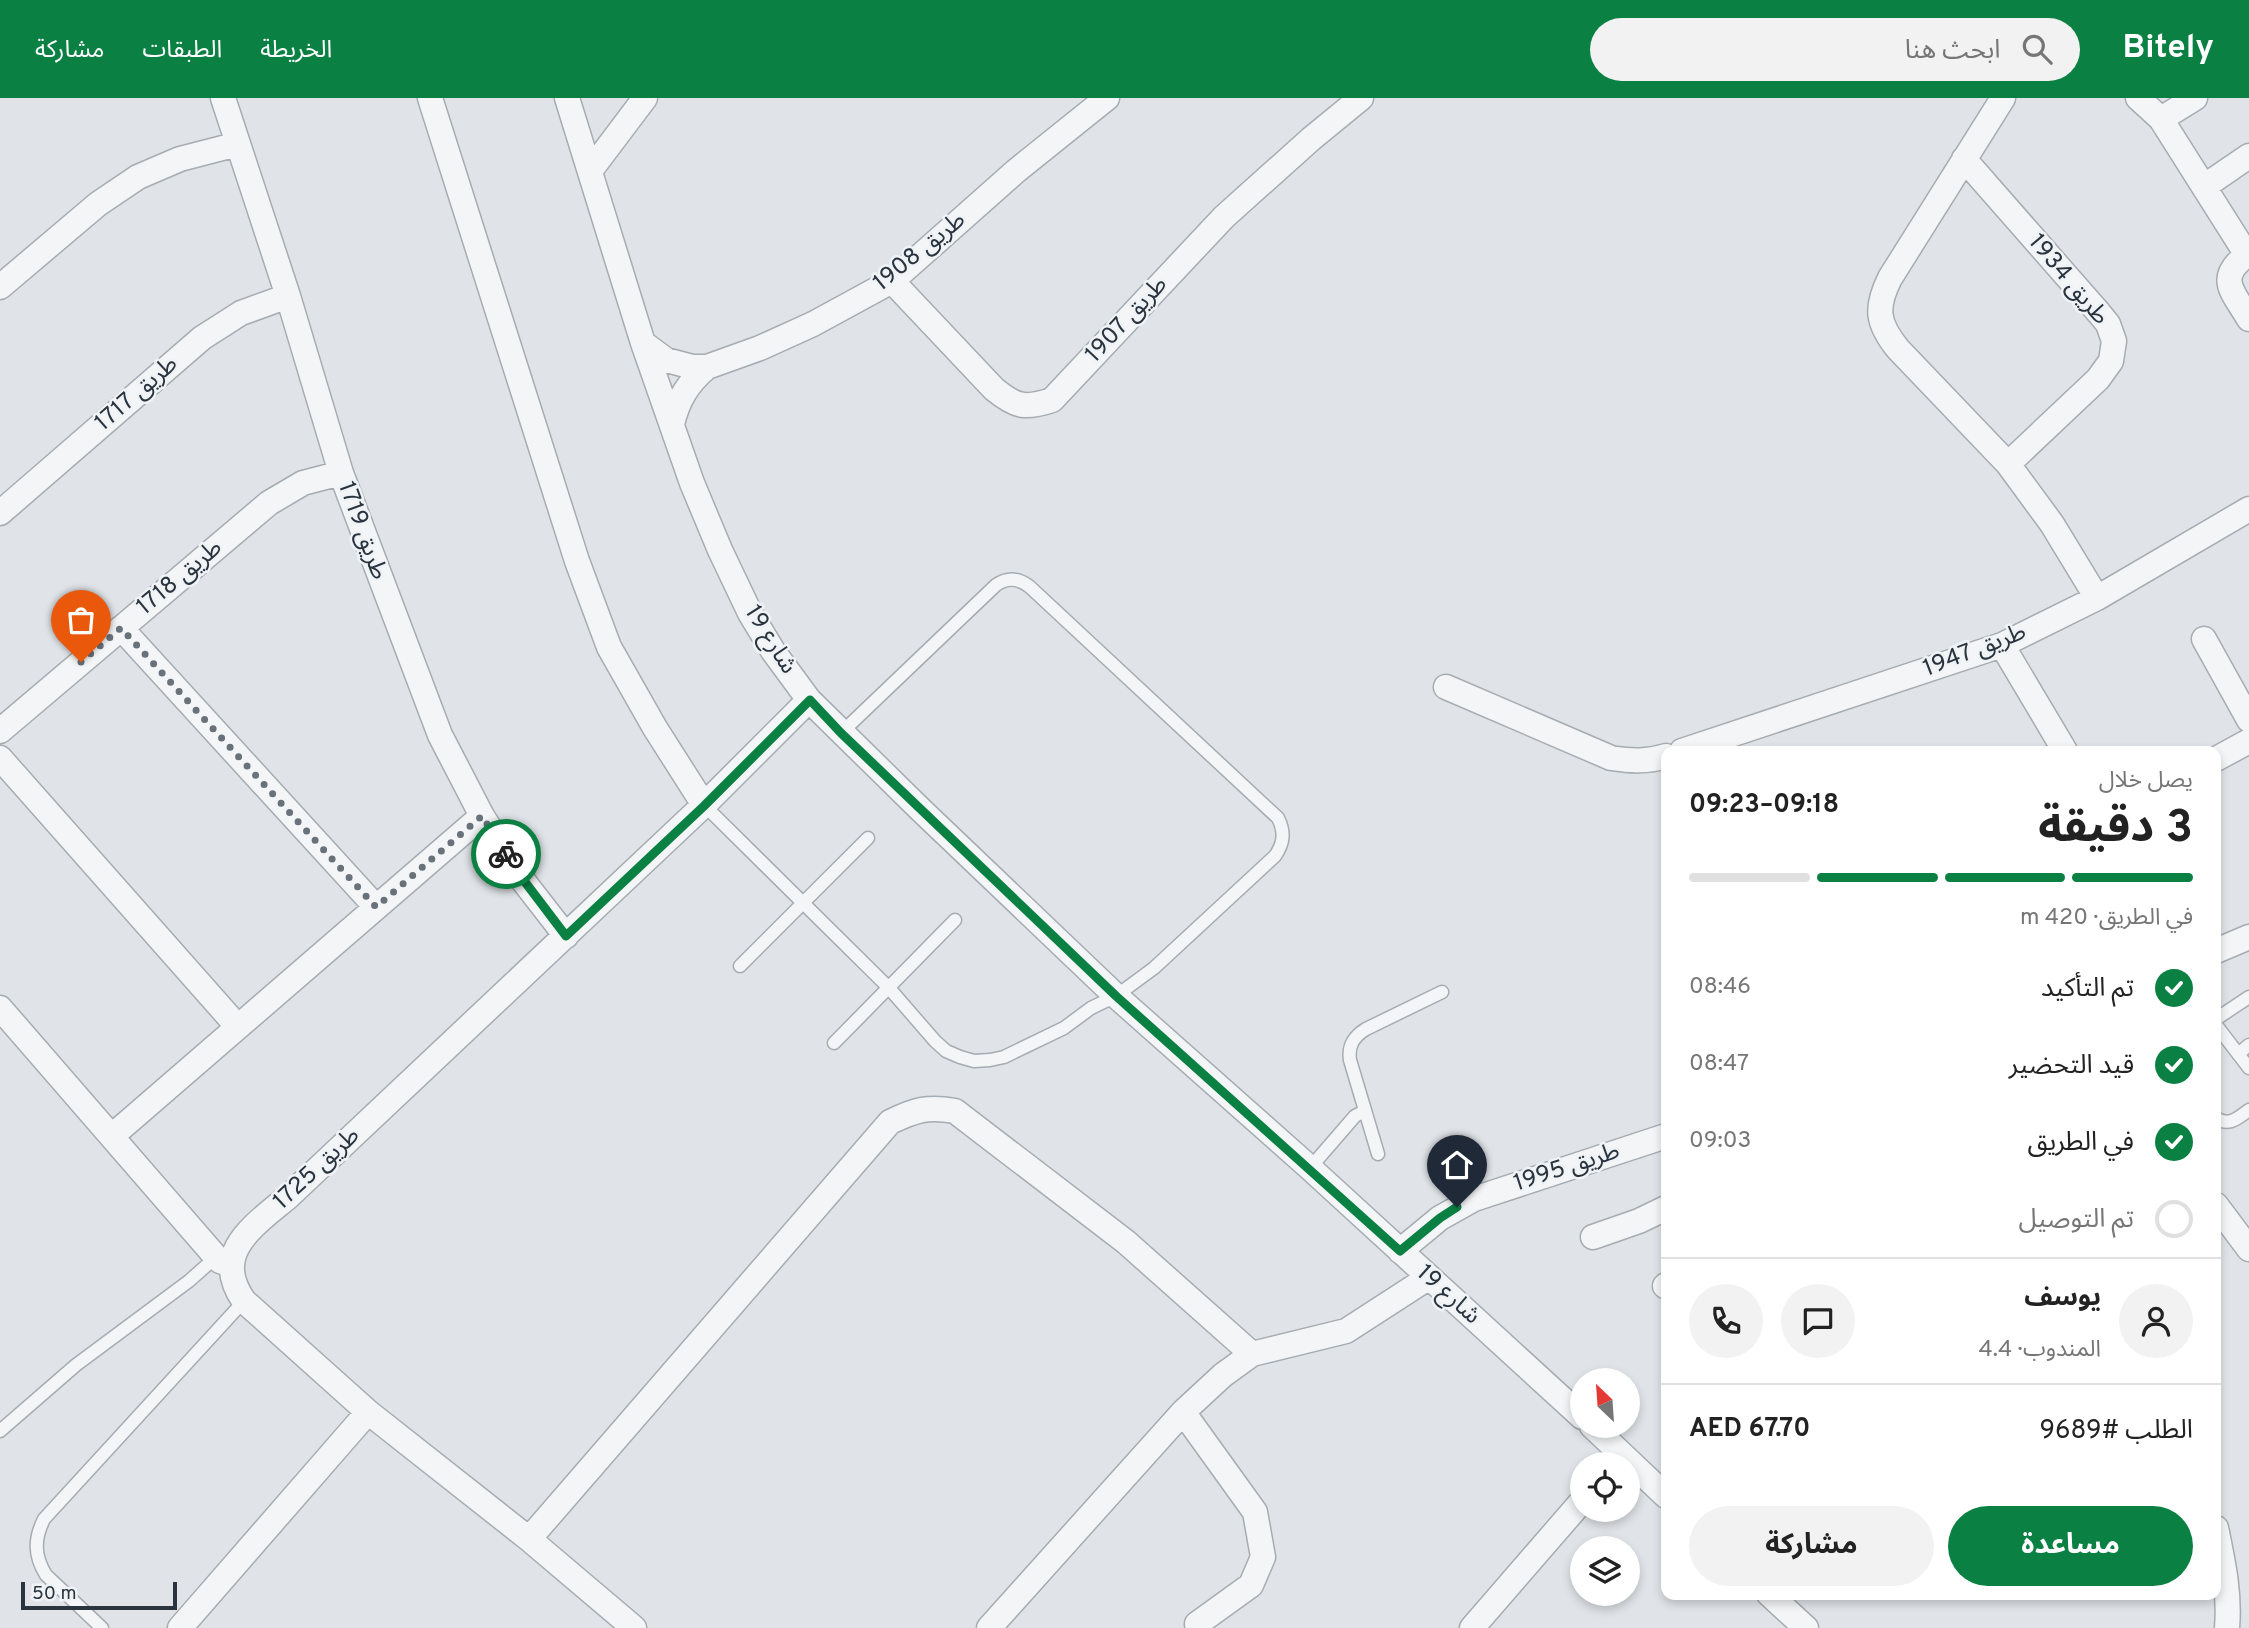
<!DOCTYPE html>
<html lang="ar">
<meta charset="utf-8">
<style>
:root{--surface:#fff;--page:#f2f2f2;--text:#222;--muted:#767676;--line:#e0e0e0;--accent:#0b8043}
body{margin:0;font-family:Overpass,"Noto Sans Arabic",sans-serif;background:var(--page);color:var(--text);direction:rtl;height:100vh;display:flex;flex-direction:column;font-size:26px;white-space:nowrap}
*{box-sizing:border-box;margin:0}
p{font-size:23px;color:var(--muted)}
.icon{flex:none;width:38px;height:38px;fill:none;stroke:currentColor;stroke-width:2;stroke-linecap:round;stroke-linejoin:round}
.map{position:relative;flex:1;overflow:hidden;direction:ltr}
.sheet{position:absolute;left:1661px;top:648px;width:560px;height:854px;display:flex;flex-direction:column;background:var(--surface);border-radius:14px;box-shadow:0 4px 10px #0003;direction:rtl}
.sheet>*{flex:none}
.needle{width:46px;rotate:335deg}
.buttons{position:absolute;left:1570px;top:1270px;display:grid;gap:14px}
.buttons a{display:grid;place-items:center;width:70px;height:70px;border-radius:50%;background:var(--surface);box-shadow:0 4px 10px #0003;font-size:35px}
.scale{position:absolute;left:21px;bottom:18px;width:156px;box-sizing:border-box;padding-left:7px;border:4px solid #29343f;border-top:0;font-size:19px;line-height:24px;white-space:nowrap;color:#29343f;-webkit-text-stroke:5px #f0f3f6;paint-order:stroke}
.pin{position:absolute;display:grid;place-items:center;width:60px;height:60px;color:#fff;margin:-72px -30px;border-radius:50% 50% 50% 0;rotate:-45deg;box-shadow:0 0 7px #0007}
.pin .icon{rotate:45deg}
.courier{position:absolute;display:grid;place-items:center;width:70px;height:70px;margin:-35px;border:5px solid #0b8043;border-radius:50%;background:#fff;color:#222;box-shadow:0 2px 9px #0007}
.overview em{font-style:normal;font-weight:700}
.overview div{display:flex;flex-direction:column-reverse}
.overview{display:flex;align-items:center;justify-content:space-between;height:119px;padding:0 28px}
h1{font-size:46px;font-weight:700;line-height:52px}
.bar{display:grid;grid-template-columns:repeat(4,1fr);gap:10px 7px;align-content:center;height:84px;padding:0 28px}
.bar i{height:9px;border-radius:5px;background:var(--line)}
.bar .selected{background:var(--accent)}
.bar p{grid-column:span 4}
.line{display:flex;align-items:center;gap:18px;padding:0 28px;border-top:2px solid var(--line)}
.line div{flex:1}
.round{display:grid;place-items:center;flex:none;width:74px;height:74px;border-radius:37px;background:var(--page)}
ol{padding:0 28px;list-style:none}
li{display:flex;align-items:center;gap:21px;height:77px}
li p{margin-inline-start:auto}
li .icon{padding:7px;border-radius:50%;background:var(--accent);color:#fff;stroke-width:4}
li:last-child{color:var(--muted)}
li i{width:38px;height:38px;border:4px solid var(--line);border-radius:50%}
.action{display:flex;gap:14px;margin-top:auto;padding:14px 28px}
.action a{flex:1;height:80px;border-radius:42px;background:var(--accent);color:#fff;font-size:28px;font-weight:700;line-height:80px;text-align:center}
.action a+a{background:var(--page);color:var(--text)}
header{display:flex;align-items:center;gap:42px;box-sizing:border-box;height:98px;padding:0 35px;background:var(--accent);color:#fff}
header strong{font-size:33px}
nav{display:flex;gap:38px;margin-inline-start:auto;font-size:24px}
.search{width:490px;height:63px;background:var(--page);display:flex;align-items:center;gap:18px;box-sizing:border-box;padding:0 24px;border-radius:38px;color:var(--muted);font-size:26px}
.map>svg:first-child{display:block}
</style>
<header>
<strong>Bitely</strong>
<div class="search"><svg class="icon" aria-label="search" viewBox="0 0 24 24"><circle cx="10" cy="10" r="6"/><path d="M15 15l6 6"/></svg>ابحث هنا</div>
<nav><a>الخريطة</a><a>الطبقات</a><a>مشاركة</a></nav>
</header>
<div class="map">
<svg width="2249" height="1530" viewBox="0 0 2249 1530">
<rect width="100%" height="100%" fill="#e0e4e8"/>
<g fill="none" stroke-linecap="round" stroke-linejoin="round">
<defs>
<path id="lane" d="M704,707L889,890L935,943L946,953L960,959L974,963L990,962L1004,959L1064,930L1091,910L1116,898L1154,870L1275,758C1284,745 1285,734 1278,720L1030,489C1019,480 1008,479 996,487L841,635
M740,868L868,740
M2216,921L2249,899
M2216,927L2249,970
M834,945L955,822
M2238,956L2249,947
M2216,1020C2229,1029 2238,1020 2249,1012
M1378,1056L1350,962C1348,948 1353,939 1366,931L1442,894
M1310,1070L1355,1018L1365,1013
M0,1333L76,1267L189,1183L216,1159
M102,1530L46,1477C34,1458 34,1441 44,1421L244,1203"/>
<path id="street" d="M223,0L288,198L341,375L440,637L482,718L521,780L566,838
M430,0L577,463L609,549L655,630L704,707
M567,0L643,245L692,385L720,452L750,515L773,553L809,602L921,712L1116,898L1310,1070L1582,1319
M2003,0L1890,180C1875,210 1877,225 1898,251L2008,366L2052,426L2097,500
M2138,0L2161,21L2247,157
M2161,21L2195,0
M1964,61L2099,215L2108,226L2114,243L2111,263L2098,281L2008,366
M590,73L645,0
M2205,88L2249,58
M2249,155C2215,180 2232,192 2249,221
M892,183L994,291C1016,309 1025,311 1052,302L1224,119L1311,41L1361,0
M0,189L98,106L138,79L180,61L238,46
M643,245L666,262L693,269H707L760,250L813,226L892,183L1016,73L1107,0
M672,326C678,301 688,285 707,269
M0,415L202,240L241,215L288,198
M121,530L376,809
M2204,541L2249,622
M2002,547L2065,653
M1446,589L1611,660C1631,663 1647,664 1666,658
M0,633L269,405L303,385L341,375
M1682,653L2002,547L2097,500L2249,411
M0,660L238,929
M2216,661L2249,643
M2216,853L2249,839
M0,910L216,1159L220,1163L232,1167
M112,1038L482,718
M2216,1107L2249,1151
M1593,1139L1639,1123L1666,1110
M1400,1153L1440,1120L1474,1101L1666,1038
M1665,1188L1666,1187
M1183,1314L1255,1414L1263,1459L1251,1487L1197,1526
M1592,1328L1666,1398
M2216,1430C2223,1464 2230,1495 2227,1530
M529,1441L890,1024C915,1012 927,1008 955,1013L1126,1144L1252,1256L1346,1233L1428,1180
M1769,1496L1806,1530
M180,1530L368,1314
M634,1530L529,1441L368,1314L244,1203C210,1154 255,1127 289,1098L704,707L809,602
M989,1530L1183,1314L1223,1277L1252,1256
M1472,1530L1582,1403"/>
</defs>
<use href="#lane" stroke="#a5acb2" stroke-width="15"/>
<use href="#street" stroke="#a5acb2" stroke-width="27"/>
<use href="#lane" stroke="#f3f5f7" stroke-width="12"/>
<use href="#street" stroke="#f3f5f7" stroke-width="24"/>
</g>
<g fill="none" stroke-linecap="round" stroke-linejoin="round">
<path stroke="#69727a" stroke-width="7" stroke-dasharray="0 12.6" d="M81,564L121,530L376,809L482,718L506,756"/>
<path stroke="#0b8043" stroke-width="9" d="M506,756L522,780L566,838L704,708L810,602L841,635L1116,898L1400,1153L1440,1120L1457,1109"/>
</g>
<g text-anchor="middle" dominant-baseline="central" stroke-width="5" stroke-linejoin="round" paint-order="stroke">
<g font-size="24" fill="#29343f" stroke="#f0f3f6">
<text transform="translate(920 154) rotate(-39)">طريق 1908</text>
<text transform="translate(2068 182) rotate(50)">طريق 1934</text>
<text transform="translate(1127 222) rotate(-47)">طريق 1907</text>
<text transform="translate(137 296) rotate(-41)">طريق 1717</text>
<text transform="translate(362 433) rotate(70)">طريق 1719</text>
<text transform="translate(180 480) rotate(-40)">طريق 1718</text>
<text transform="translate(770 542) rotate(58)">شارع 19</text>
<text transform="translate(1975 553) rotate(-21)">طريق 1947</text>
<text transform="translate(1567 1070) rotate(-18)">طريق 1995</text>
<text transform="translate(317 1071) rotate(-43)">طريق 1725</text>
<text transform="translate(1448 1197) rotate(42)">شارع 19</text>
</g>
</g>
</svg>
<div class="buttons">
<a><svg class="needle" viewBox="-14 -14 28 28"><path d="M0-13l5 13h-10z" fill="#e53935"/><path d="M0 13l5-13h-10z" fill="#767676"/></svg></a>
<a><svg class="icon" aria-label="locate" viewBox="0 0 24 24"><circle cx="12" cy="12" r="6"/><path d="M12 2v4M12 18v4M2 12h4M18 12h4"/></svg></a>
<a><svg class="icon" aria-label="layers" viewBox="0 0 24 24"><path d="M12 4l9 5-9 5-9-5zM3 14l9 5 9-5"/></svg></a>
</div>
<div class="scale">50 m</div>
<div class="pin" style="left:81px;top:564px;background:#ea580c"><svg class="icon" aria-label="bag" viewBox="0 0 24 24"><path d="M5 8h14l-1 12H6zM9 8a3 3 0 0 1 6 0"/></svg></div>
<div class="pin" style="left:1457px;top:1109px;background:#1f2937"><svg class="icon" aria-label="home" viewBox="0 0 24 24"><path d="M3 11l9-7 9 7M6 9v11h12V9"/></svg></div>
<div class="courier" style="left:506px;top:756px"><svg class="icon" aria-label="bike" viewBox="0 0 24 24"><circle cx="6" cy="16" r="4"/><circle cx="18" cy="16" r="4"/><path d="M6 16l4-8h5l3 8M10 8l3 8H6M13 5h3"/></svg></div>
<section class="sheet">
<div class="overview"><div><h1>3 دقيقة</h1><p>يصل خلال</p></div><em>09:18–09:23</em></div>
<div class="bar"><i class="selected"></i><i class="selected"></i><i class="selected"></i><i></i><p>في الطريق · 420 m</p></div>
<ol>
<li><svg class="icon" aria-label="check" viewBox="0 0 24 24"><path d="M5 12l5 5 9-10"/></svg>تم التأكيد<p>08:46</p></li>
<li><svg class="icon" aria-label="check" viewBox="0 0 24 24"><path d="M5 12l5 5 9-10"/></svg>قيد التحضير<p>08:47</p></li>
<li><svg class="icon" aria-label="check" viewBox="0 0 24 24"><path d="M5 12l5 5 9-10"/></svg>في الطريق<p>09:03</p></li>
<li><i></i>تم التوصيل</li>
</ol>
<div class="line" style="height:126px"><a class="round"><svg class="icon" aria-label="person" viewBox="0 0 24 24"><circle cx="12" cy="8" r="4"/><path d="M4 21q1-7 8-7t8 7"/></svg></a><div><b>يوسف</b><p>المندوب · 4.4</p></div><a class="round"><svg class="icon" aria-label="chat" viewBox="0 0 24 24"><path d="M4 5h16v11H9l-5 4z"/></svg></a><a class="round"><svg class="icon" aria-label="phone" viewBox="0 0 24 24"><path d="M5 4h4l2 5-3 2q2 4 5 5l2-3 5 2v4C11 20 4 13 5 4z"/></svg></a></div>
<div class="line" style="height:91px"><div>الطلب #9689</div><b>AED 67.70</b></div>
<div class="action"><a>مساعدة</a><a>مشاركة</a></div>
</section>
</div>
